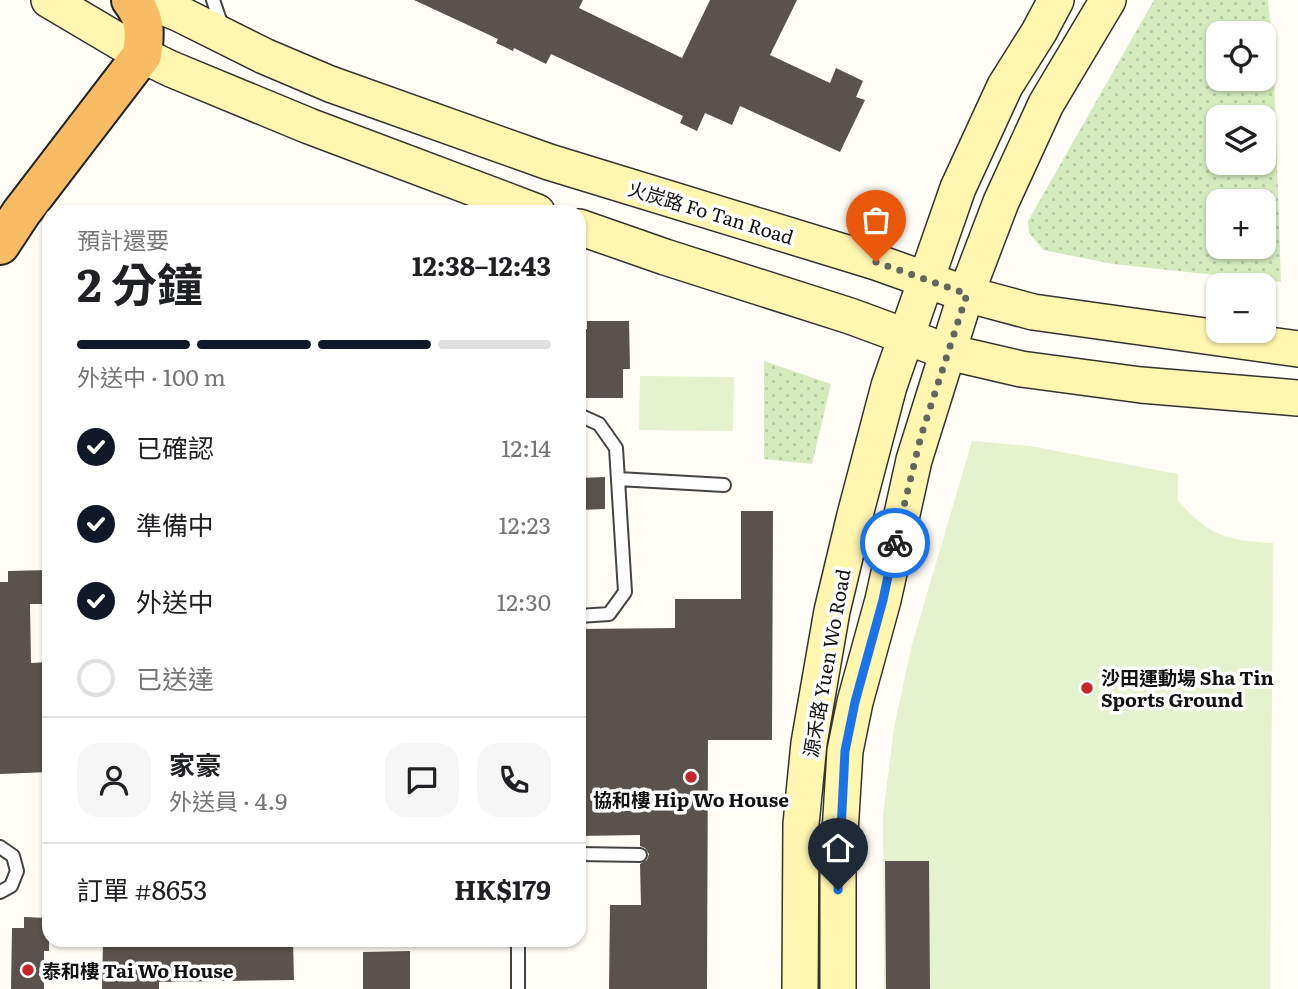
<!DOCTYPE html>
<html lang="zh-TW">
<meta charset="utf-8">
<style>
:root{--surface:#fff;--page:#f6f6f6;--text:#202124;--muted:#757577;--line:#e0e0e0;--accent:#111827}
body{margin:0;font-family:Literata,"Noto Sans TC",serif;background:var(--page);color:var(--text);height:100vh;display:flex;flex-direction:column;font-size:26px;white-space:nowrap}
*{box-sizing:border-box;margin:0}
p{font-size:23px;color:var(--muted)}
.icon{flex:none;width:38px;height:38px;fill:none;stroke:currentColor;stroke-width:2;stroke-linecap:round;stroke-linejoin:round}
.map{position:relative;flex:1;overflow:hidden}
.panel{position:absolute;left:42px;top:205px;width:544px;height:742px;display:flex;flex-direction:column;background:var(--surface);border-radius:21px;box-shadow:0 2px 5px #0004}
.panel>*{flex:none}
.buttons{position:absolute;left:1206px;top:21px;display:grid;gap:14px}
.buttons a{display:grid;place-items:center;width:70px;height:70px;border-radius:14px;background:var(--surface);box-shadow:0 2px 5px #0004;font-size:35px}
.pin{position:absolute;display:grid;place-items:center;width:60px;height:60px;color:#fff;margin:-72px -30px;border-radius:50% 50% 50% 0;rotate:-45deg;box-shadow:0 0 7px #0007}
.pin .icon{rotate:45deg}
.courier{position:absolute;display:grid;place-items:center;width:70px;height:70px;margin:-35px;border:5px solid #1a73e8;border-radius:50%;background:#fff;color:#222;box-shadow:0 2px 9px #0007}
.summary em{font-style:normal;font-weight:700}
.summary div{display:flex;flex-direction:column-reverse}
.summary{display:flex;align-items:center;justify-content:space-between;height:119px;padding:0 35px}
h1{font-size:46px;font-weight:700;line-height:52px}
.bar{display:grid;grid-template-columns:repeat(4,1fr);gap:10px 7px;align-content:center;height:84px;padding:0 35px}
.bar i{height:9px;border-radius:5px;background:var(--line)}
.bar .active{background:var(--accent)}
.bar p{grid-column:span 4}
.line{display:flex;align-items:center;gap:18px;padding:0 35px;border-top:2px solid var(--line)}
.line div{flex:1}
.round{display:grid;place-items:center;flex:none;width:74px;height:74px;border-radius:21px;background:var(--page)}
ol{padding:0 35px;list-style:none}
li{display:flex;align-items:center;gap:21px;height:77px}
li p{margin-inline-start:auto}
li .icon{padding:7px;border-radius:50%;background:var(--accent);color:#fff;stroke-width:4}
li:last-child{color:var(--muted)}
li i{width:38px;height:38px;border:4px solid var(--line);border-radius:50%}
.map>svg:first-child{display:block}
</style>
<div class="map">
<svg width="1298" height="989" viewBox="0 0 1298 989">
<defs>
<pattern id="park-dots" width="8" height="8" patternUnits="userSpaceOnUse" patternTransform="scale(1.75)"><rect width="8" height="8" fill="#d5ebbd"/><path d="M2 2h.1M6 6h.1" fill="none" stroke="#b6c8a1" stroke-width="1.8" stroke-linecap="round"/></pattern>
</defs>
<rect width="100%" height="100%" fill="#fffdf5"/>
<path fill="url(#park-dots)" fill-rule="evenodd" d="M1154,0H1268L1273,49L1281,282L1113,264L1043,250L1029,233L1028,221ZM1218,33H1264V79H1218ZM1218,117H1264V163H1218ZM1264,201V247H1218V201Z
M764,361L831,384L812,464L764,459Z"/>
<path fill="#e6f2cf" d="M640,376L734,377L733,431L639,430Z
M972,441L1030,446L1178,474V501C1212,537 1225,540 1273,543L1270,989H884L883,816L894,728L911,648Z"/>
<path fill="#5a524d" d="M414,0H583L579,8L682,58L710,0H797L770,55L830,83L836,68L863,81L856,97L865,100L840,152L740,106L732,125L705,113L697,131L680,123L683,116L551,54L546,64L514,48L513,51L496,43L498,39Z
M587,321H629L630,369H623V398H581L579,329H587Z
M605,477V509L579,510V478Z
M741,511H773L772,740H708L707,989H609L610,905H641L640,864L647,860L649,854L645,848L640,846V835L579,836V629L675,628V599H741Z
M49,570V604H30L31,663L49,662V772L0,774V582H8V571Z
M885,861H929L930,989H886Z
M24,917L49,918V951H44V989H11L12,928H24Z
M103,940H293L294,980L159,982V989H102Z
M410,951V989H363V952Z"/>
<g fill="none" stroke-linecap="round" stroke-linejoin="round">
<defs>
<path id="service" d="M213,0L222,26
M579,415L599,424L616,448L625,592L609,614L579,616
M618,479L724,485
M0,847L13,856L17,871L11,886L0,892
M579,854L640,855
M518,989V940"/>
<path id="secondary" d="M49,0L142,55L171,69L309,126L537,212
M146,0L180,14L264,56L330,84L549,162L876,262L966,294L1033,312L1298,349
M579,227L665,257L850,316L948,352L1021,369L1141,385L1298,398
M800,989L801,824L809,743L832,611L855,515L889,386L958,188L1005,86L1039,32L1056,0
M838,989V865L845,751L855,702L883,600L914,460L966,294L1001,202L1046,104L1108,0"/>
<path id="trunk" d="M0,245L21,213L142,55C145,32 146,19 131,0"/>
</defs>
<use href="#service" stroke="#444" stroke-width="16"/>
<use href="#secondary" stroke="#333" stroke-width="38"/>
<use href="#trunk" stroke="#222" stroke-width="42"/>
<use href="#service" stroke="#fff" stroke-width="12"/>
<use href="#secondary" stroke="#fff6b0" stroke-width="35"/>
<use href="#trunk" stroke="#f7bc64" stroke-width="38"/>
</g>
<g fill="none" stroke-linecap="round" stroke-linejoin="round">
<path stroke="#646461" stroke-width="7" stroke-dasharray="0 12.6" d="M876,262L967,294L921,436L895,543"/>
<path stroke="#1a73e8" stroke-width="9" d="M838,890L845,751L855,702L883,600L895,543"/>
</g>
<g fill="#c4262e" stroke="#fff" stroke-width="2.5">
<circle cx="1087" cy="688" r="7"/>
<circle cx="691" cy="777" r="7"/>
<circle cx="28" cy="970" r="7"/>
</g>
<g text-anchor="middle" dominant-baseline="central" stroke-width="7" stroke-linejoin="round" paint-order="stroke">
<g font-size="19" fill="#111" stroke="#fff">
<text transform="translate(711 212) rotate(17)">火炭路 Fo Tan Road</text>
<text transform="translate(826 663) rotate(-80)">源禾路 Yuen Wo Road</text>
</g>
<g font-size="19" font-weight="bold" fill="#111" stroke="#fff" text-anchor="start">
<text x="1101" y="677">沙田運動場 Sha Tin<tspan x="1101" dy="22">Sports Ground</tspan></text>
<text x="691" y="799" text-anchor="middle">協和樓 Hip Wo House</text>
<text x="42" y="970">泰和樓 Tai Wo House</text>
</g>
</g>
</svg>
<div class="buttons">
<a><svg class="icon" aria-label="locate" viewBox="0 0 24 24"><circle cx="12" cy="12" r="6"/><path d="M12 2v4M12 18v4M2 12h4M18 12h4"/></svg></a>
<a><svg class="icon" aria-label="layers" viewBox="0 0 24 24"><path d="M12 4l9 5-9 5-9-5zM3 14l9 5 9-5"/></svg></a>
<a>+</a>
<a>−</a>
</div>
<div class="pin" style="left:876px;top:262px;background:#ea580c"><svg class="icon" aria-label="bag" viewBox="0 0 24 24"><path d="M5 8h14l-1 12H6zM9 8a3 3 0 0 1 6 0"/></svg></div>
<div class="pin" style="left:838px;top:890px;background:#1f2937"><svg class="icon" aria-label="home" viewBox="0 0 24 24"><path d="M3 11l9-7 9 7M6 9v11h12V9"/></svg></div>
<div class="courier" style="left:895px;top:543px"><svg class="icon" aria-label="bike" viewBox="0 0 24 24"><circle cx="6" cy="16" r="4"/><circle cx="18" cy="16" r="4"/><path d="M6 16l4-8h5l3 8M10 8l3 8H6M13 5h3"/></svg></div>
<section class="panel">
<div class="summary"><div><h1>2 分鐘</h1><p>預計還要</p></div><em>12:38–12:43</em></div>
<div class="bar"><i class="active"></i><i class="active"></i><i class="active"></i><i></i><p>外送中 · 100 m</p></div>
<ol>
<li><svg class="icon" aria-label="check" viewBox="0 0 24 24"><path d="M5 12l5 5 9-10"/></svg>已確認<p>12:14</p></li>
<li><svg class="icon" aria-label="check" viewBox="0 0 24 24"><path d="M5 12l5 5 9-10"/></svg>準備中<p>12:23</p></li>
<li><svg class="icon" aria-label="check" viewBox="0 0 24 24"><path d="M5 12l5 5 9-10"/></svg>外送中<p>12:30</p></li>
<li><i></i>已送達</li>
</ol>
<div class="line" style="height:126px"><a class="round"><svg class="icon" aria-label="person" viewBox="0 0 24 24"><circle cx="12" cy="8" r="4"/><path d="M4 21q1-7 8-7t8 7"/></svg></a><div><b>家豪</b><p>外送員 · 4.9</p></div><a class="round"><svg class="icon" aria-label="chat" viewBox="0 0 24 24"><path d="M4 5h16v11H9l-5 4z"/></svg></a><a class="round"><svg class="icon" aria-label="phone" viewBox="0 0 24 24"><path d="M5 4h4l2 5-3 2q2 4 5 5l2-3 5 2v4C11 20 4 13 5 4z"/></svg></a></div>
<div class="line" style="height:91px"><div>訂單 #8653</div><b>HK$179</b></div>
</section>
</div>
